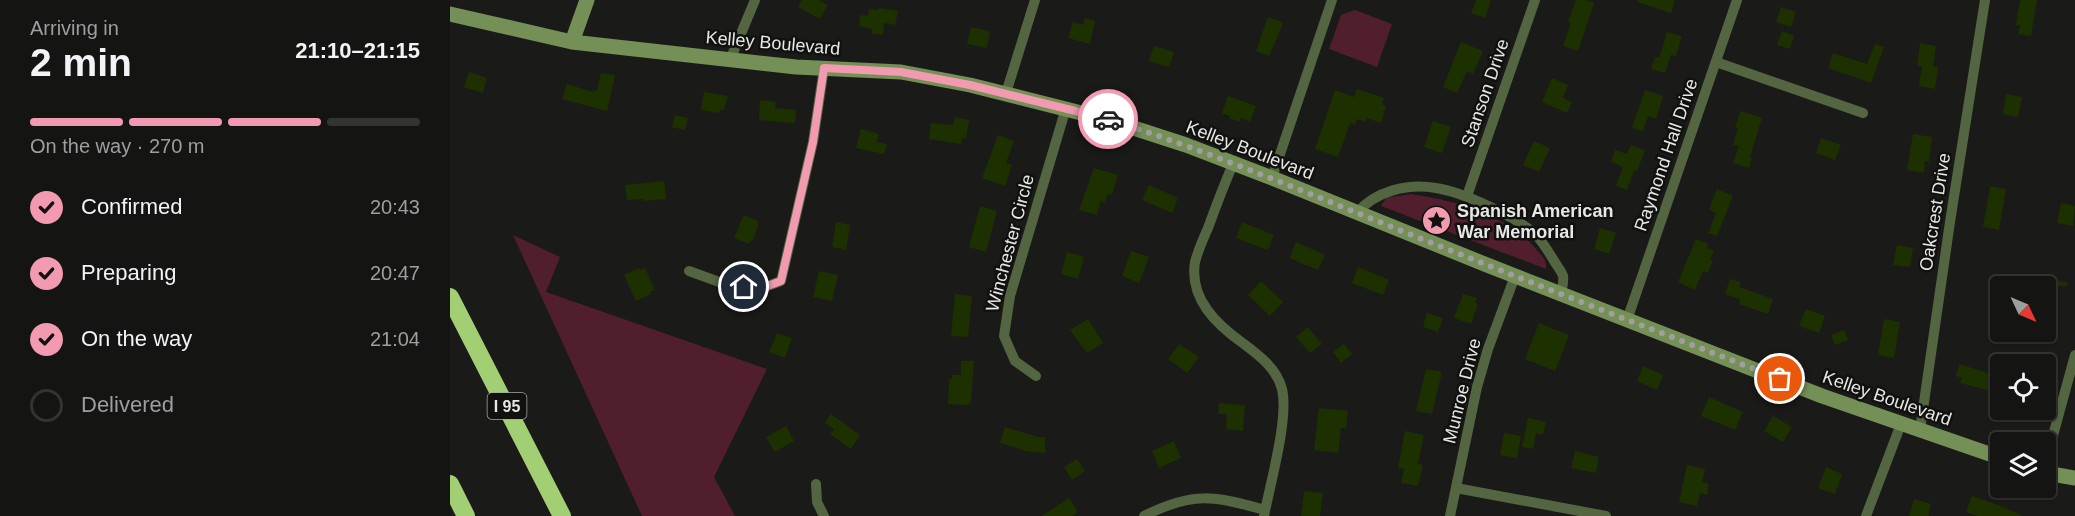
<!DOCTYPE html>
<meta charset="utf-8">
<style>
:root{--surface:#141412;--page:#212120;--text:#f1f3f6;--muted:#9d9e9f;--line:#333332;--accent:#f29aaf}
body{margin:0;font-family:Arial,sans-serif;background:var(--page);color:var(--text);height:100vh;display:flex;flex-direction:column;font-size:22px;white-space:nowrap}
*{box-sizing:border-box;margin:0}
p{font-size:20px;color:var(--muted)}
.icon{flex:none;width:33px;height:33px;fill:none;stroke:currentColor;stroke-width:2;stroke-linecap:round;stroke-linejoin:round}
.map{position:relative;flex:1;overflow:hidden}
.sheet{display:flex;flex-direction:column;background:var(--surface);width:450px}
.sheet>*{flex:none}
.needle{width:39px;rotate:134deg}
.fabs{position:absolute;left:1540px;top:276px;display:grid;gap:12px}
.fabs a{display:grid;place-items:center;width:66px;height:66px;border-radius:6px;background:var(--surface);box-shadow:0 2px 4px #0004,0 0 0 2px var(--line);font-size:30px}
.pin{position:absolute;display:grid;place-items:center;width:51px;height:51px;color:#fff;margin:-26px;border:3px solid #fff;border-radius:50%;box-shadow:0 2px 6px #0007}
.courier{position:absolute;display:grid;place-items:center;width:60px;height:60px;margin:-30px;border:4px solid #f29aaf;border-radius:50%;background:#fff;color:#222;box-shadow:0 2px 8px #0007}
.overview em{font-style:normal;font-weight:600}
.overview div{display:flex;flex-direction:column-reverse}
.overview{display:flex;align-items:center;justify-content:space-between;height:102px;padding:0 30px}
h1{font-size:39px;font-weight:600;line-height:45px}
.bar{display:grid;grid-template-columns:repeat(4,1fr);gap:9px 6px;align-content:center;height:72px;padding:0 30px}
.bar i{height:8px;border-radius:4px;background:var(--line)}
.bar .current{background:var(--accent)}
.bar p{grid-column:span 4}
ol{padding:0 30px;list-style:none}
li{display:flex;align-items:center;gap:18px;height:66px}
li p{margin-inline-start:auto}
li .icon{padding:6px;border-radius:50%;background:var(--accent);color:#111;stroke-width:4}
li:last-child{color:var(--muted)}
li i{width:33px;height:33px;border:3px solid var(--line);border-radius:50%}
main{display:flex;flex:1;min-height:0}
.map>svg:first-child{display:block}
</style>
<main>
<section class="sheet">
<div class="overview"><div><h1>2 min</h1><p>Arriving in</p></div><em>21:10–21:15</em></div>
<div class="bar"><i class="current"></i><i class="current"></i><i class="current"></i><i></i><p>On the way · 270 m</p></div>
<ol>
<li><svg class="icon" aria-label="check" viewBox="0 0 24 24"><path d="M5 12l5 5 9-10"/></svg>Confirmed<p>20:43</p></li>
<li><svg class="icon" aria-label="check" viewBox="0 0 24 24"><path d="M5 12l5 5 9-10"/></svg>Preparing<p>20:47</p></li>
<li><svg class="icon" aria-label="check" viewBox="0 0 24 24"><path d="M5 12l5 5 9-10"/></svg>On the way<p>21:04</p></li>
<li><i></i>Delivered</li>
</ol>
</section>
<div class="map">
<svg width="1625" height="516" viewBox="0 0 1625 516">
<rect width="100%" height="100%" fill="#1a1b18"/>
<path fill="#501e2d" d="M905,10L942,24L927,67L879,49L891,15Z
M960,194C1003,200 1057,214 1086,249C1092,256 1097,260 1096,269L931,206L936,198Z
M63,235L110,257L96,292L317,369L264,477L285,516H192Z"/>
<path fill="#1d3000" d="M352,0H369L378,5L370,19L348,7Z
M1026,0H1041L1035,18L1021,13Z
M1126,0H1135L1144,3L1128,51L1113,46L1121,23L1118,22Z
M1188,0H1225L1221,13L1187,2Z
M1570,0H1587L1581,36L1568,34L1570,25H1566Z
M1331,7L1346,12L1341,27L1326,22Z
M428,8L448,11L445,25L434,23L433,35L422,34V29L409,26L410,15L418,16L419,9L428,10Z
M818,17L831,22L833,24L819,56L806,51Z
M635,18L645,21L640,44L618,38L623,22L633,25Z
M521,27L540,31L537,48L517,44Z
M1332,31L1344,36L1340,49L1327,45Z
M1217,32L1232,36L1226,56L1221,55L1215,73L1201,69L1205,57L1209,58Z
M1011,42L1033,51L1023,74L1017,71L1007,93L993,87Z
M1470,43L1486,46L1483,66L1488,67L1485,89L1469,86L1472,66H1467Z
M1425,44L1434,47L1421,83L1378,68L1383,53L1417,64Z
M704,46L724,52L719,67L699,61Z
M19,72L37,78L33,93L14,87Z
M151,73L165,75L157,111L112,99L117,84L143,92V90L147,91Z
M1102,78L1118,85L1113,98L1122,102L1117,113L1092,102Z
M907,89L934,98L932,104L936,106L931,123L917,118L915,122L907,119L905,124L900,123L888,157L865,149L885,90L904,97Z
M1195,90L1213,96L1206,119L1198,116L1193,131L1182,128Z
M254,92L278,96L274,110H270L269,113L251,110Z
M1556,94L1572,97L1568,117L1553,114Z
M778,96L806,106L800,122L791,118L790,122L779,118L780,116L772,113Z
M310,100L326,102L325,108L346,110L345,123L309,120Z
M1291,111L1312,118L1300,157L1302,158L1299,168L1283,163L1289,146L1283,145L1288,128L1285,127Z
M225,115L238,118L235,130L222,127Z
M505,117L519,120L516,139L512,138L511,144L479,139L481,123L503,125Z
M983,121L1001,127L992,153L974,147Z
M411,129L429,134L427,142L437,144L434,154L406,148Z
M1463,134L1482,137L1479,162L1475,161L1474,173L1457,170Z
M548,135L564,141L556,163L562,165L555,186L532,178Z
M1371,138L1391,145L1385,160L1366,153Z
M1084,141L1100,148L1089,172L1073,165Z
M1181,145L1195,150L1187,171L1184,170L1177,190L1166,186L1173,167L1161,162L1165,150L1177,154Z
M644,168L668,175L662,195L657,194L655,203L651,201L647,215L629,210Z
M214,181L216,199L193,201V199L177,200L175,185Z
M699,185L728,198L722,213L692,200Z
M1540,186L1556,189L1549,230L1533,227Z
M1267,189L1283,196L1267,236L1258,233L1266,213L1259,210Z
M1611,203L1625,206L1623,226L1607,223Z
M530,206L547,211L536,252L519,247Z
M294,215L308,221L307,224H309L302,242L300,241L299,244L284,238Z
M386,222L400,225L396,250L382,247Z
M792,222L824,235L818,250L786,238Z
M1150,228L1166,233L1159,254L1144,249Z
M1246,239L1258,244L1257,248L1264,251L1260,260L1263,261L1258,273L1253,271L1245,290L1228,282Z
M846,242L875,255L868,270L839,258Z
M1447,245L1463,248L1460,267L1443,265Z
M681,251L699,257L689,283L672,276Z
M617,252L634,257L628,279L611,274Z
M908,267L939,280L933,295L902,283Z
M189,268L191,270L195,268L205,290L200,292L201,294L186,301L174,275Z
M369,271L388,275L382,301L363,297Z
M1587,275L1618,283L1617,286H1584Z
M1280,279L1291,282L1289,287L1323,299L1318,314L1289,304L1290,299L1275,294Z
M811,281L833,302L820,316L798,295Z
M505,294L522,296L518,337L501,336Z
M1013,294L1027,298L1025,302L1028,304L1021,324L1004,318Z
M1356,309L1375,316L1369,333L1349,326Z
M977,313L993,318L988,332L973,327Z
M638,319L653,343L637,353L620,330Z
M1434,319L1450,322L1444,358L1428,355Z
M1089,323L1119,335L1105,371L1075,359Z
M858,327L872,344L860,353L846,337Z
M1394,330L1398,340L1385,345L1381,335Z
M327,333L342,338L335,358L319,352Z
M729,344L749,357L737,373L718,359Z
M894,344L902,354L891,363L883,352Z
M511,361H524L521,402H519V405L498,404L499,379H502V375H511Z
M1509,364L1535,372V373L1551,376V394L1510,383L1512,378L1506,376Z
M1193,366L1213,375L1207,390L1187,381Z
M976,369L992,372L982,414L966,411Z
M1259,397L1293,412L1285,430L1251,416Z
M769,403L795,405L793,431L776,429L777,414H768Z
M869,408L898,411L896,428H891L888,453L864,450Z
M381,414L410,435L401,449L380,434L384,429L375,423Z
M1323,416L1342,427L1333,442L1314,431Z
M1078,418L1096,422L1093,435L1086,433L1083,449L1072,447Z
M336,426L344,441L325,452L316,437Z
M555,427L588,437H595V453L576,451L550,443Z
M955,431L974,435L968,464L973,465L968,486L951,483L954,469L948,468Z
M1054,433L1071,436L1067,458L1050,455Z
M724,441L731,458L709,468L702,451Z
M1125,451L1149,457L1146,473L1121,468Z
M627,459L635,471L622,480L614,467Z
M1237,465L1255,469L1252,482L1259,484L1257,495L1250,493L1247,506L1229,502Z
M1376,467L1392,474L1385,494L1368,488Z
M854,491L873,493L870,516H851Z
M1522,496L1548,505L1573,516H1528L1516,512Z
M619,498L628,512L622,516H592Z
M1464,499L1481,504L1478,516H1459Z"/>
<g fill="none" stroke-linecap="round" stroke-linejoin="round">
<path stroke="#546542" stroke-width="10" d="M280,60L305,0
M1266,62L1413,113
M556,93L585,0
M783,164C774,185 766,206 758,228C753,239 748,251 745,262C739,299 767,325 794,344C810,356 827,369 832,389C839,419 820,484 814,516
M822,178L882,0
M1017,196L1085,0
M907,213C925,191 958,183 986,188C1012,192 1065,216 1085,234C1093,242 1100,254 1106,264C1108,267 1112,272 1113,276C1114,281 1112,289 1111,294
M239,271L283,287L312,288L331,281L363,142L374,68
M1177,320L1287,0
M586,376L565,361L554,336L560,296L616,108
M1470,430L1500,222L1535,0
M1596,461L1625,355
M366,484L367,502L374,516
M1006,488L1156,516
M694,516C743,491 764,496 815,510
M1000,516L1027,387L1038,349L1065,276
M1416,516L1451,424"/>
<path stroke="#749057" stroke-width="15" d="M0,14L122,42L346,67L451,72L520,85L659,120L736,145L822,178L1037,265L1372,396L1551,458
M122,42L137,0
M1596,473L1625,478"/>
<path stroke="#a3cf74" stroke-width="18" d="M0,297L112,516
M0,484L16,516"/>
</g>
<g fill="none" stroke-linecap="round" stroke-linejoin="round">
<path stroke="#9fa09e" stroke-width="6" stroke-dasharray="0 10.8" d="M658,119C772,156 881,203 992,247C1104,292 1217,335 1330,379"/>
<path stroke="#f29aaf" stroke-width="8" d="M294,287L312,288L331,281L363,142L374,68L451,72L520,85L658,119"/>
</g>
<defs>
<symbol id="sight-disc" viewBox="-11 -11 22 22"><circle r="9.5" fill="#f29aaf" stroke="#11120f"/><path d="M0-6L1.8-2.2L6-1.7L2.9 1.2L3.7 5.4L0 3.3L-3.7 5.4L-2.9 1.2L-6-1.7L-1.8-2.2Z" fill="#111"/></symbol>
</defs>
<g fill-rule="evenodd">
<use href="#sight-disc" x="970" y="204" width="33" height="33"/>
</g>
<g text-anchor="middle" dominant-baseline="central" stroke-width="5" stroke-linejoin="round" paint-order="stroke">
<rect fill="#11120f" stroke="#a7a8a6" stroke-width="1.5" x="37.5" y="393" width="39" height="26" rx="4.5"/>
<g font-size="16" font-weight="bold" fill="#e7e8e6">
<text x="57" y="406">I 95</text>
</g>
<g font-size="18" fill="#e7e8e6" stroke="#11120f">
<text transform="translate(323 43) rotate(5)">Kelley Boulevard</text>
<text transform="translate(1035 93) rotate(-71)">Stanson Drive</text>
<text transform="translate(800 150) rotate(21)">Kelley Boulevard</text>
<text transform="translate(1216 155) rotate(-71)">Raymond Hall Drive</text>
<text transform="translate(1485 212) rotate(-81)">Oakcrest Drive</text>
<text transform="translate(560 243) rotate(-75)">Winchester Circle</text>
<text transform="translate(1012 391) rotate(-76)">Munroe Drive</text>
<text transform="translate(1437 398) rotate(19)">Kelley Boulevard</text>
</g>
<g font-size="18" font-weight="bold" fill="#e7e8e6" stroke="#11120f" text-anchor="start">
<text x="1007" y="211">Spanish American<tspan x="1007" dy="21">War Memorial</tspan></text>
</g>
</g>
</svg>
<div class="fabs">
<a><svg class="needle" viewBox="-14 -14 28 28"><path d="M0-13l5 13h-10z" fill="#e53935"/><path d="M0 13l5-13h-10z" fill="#9d9e9f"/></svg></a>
<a><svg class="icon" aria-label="locate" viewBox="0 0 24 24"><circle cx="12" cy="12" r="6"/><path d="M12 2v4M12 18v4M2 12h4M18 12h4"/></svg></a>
<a><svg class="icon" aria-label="layers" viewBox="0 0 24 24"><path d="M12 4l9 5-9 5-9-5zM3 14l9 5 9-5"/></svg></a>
</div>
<div class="pin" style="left:1330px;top:379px;background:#ea580c"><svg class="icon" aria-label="bag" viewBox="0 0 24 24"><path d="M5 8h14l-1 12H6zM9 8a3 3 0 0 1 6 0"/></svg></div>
<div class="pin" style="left:294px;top:287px;background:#1f2937"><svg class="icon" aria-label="home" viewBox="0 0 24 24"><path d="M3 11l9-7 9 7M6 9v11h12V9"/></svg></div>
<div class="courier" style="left:658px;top:119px"><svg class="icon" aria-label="car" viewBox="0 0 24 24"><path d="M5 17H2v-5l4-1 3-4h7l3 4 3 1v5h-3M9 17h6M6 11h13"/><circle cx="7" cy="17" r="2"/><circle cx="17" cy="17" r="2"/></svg></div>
</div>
</main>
